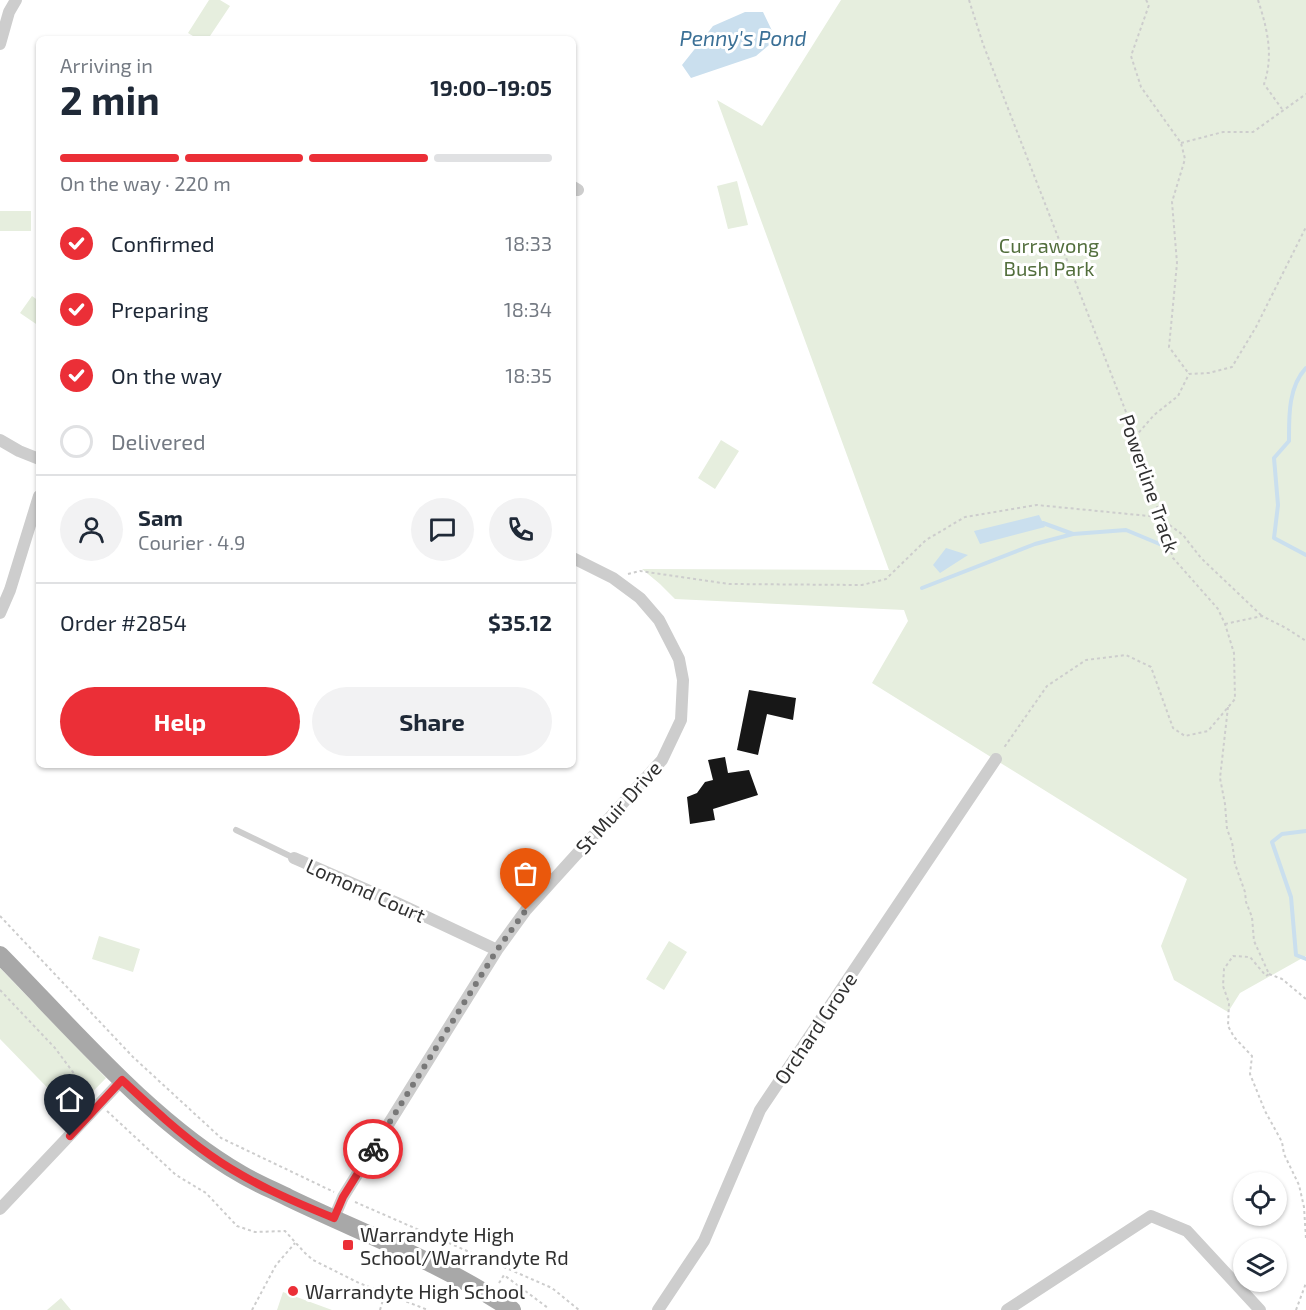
<!DOCTYPE html>
<meta charset="utf-8">
<style>
:root{--surface:#fff;--page:#f2f2f3;--text:#1f2937;--muted:#747a83;--line:#e0e1e3;--accent:#eb2f37}
body{margin:0;font-family:"Exo 2",sans-serif;background:var(--page);color:var(--text);height:100vh;display:flex;flex-direction:column;font-size:22px;white-space:nowrap}
*{box-sizing:border-box;margin:0}
p{font-size:20px;color:var(--muted)}
.icon{flex:none;width:33px;height:33px;fill:none;stroke:currentColor;stroke-width:2;stroke-linecap:round;stroke-linejoin:round}
.map{position:relative;flex:1;overflow:hidden}
.drawer{position:absolute;left:36px;top:36px;width:540px;height:732px;display:flex;flex-direction:column;background:var(--surface);border-radius:9px;box-shadow:0 2px 4px #0004}
.drawer>*{flex:none}
.tools{position:absolute;left:1233px;top:1172px;display:grid;gap:12px}
.tools a{display:grid;place-items:center;width:54px;height:54px;border-radius:50%;background:var(--surface);box-shadow:0 2px 4px #0004;font-size:30px}
.pin{position:absolute;display:grid;place-items:center;width:51px;height:51px;color:#fff;margin:-62px -26px;border-radius:50% 50% 50% 0;rotate:-45deg;box-shadow:0 0 6px #0007}
.pin .icon{rotate:45deg}
.courier{position:absolute;display:grid;place-items:center;width:60px;height:60px;margin:-30px;border:4px solid #eb2f37;border-radius:50%;background:#fff;color:#222;box-shadow:0 2px 8px #0007}
.headline em{font-style:normal;font-weight:700}
.headline div{display:flex;flex-direction:column-reverse}
.headline{display:flex;align-items:center;justify-content:space-between;height:102px;padding:0 24px}
h1{font-size:39px;font-weight:700;line-height:45px}
.bar{display:grid;grid-template-columns:repeat(4,1fr);gap:9px 6px;align-content:center;height:72px;padding:0 24px}
.bar i{height:8px;border-radius:4px;background:var(--line)}
.bar .on{background:var(--accent)}
.bar p{grid-column:span 4}
.line{display:flex;align-items:center;gap:15px;padding:0 24px;border-top:2px solid var(--line)}
.line div{flex:1}
.round{display:grid;place-items:center;flex:none;width:63px;height:63px;border-radius:32px;background:var(--page)}
ol{padding:0 24px;list-style:none}
li{display:flex;align-items:center;gap:18px;height:66px}
li p{margin-inline-start:auto}
li .icon{padding:6px;border-radius:50%;background:var(--accent);color:#fff;stroke-width:4}
li:last-child{color:var(--muted)}
li i{width:33px;height:33px;border:3px solid var(--line);border-radius:50%}
.primary-button{display:flex;gap:12px;margin-top:auto;padding:12px 24px}
.primary-button a{flex:1;height:69px;border-radius:36px;background:var(--accent);color:#fff;font-size:24px;font-weight:700;line-height:69px;text-align:center}
.primary-button a+a{background:var(--page);color:var(--text)}
.map>svg:first-child{display:block}
</style>
<div class="map">
<svg width="1306" height="1310" viewBox="0 0 1306 1310">
<rect width="100%" height="100%" fill="#fff"/>
<path fill="#e6eede" d="M209,0H220L230,6L208,39H198L188,33Z
M841,0H1306V956L1240,993L1228,1012L1174,980L1161,946L1187,879L872,683L908,621L904,610L675,599L660,584L642,569L889,570L717,100L762,126Z
M737,181L748,225L728,229L717,186Z
M0,211H31V231H0Z
M32,296L39,301V326L20,313Z
M721,440L739,451L715,489L698,478Z
M99,936L140,949L133,972L92,959Z
M669,941L687,952L664,990L646,979Z
M0,968L106,1078L72,1113L0,1039Z
M283,1292L332,1310H277Z
M61,1298L71,1310H47Z"/>
<path fill="#cadfee" d="M745,12H763L776,39L756,56L691,78L682,65L713,26Z
M1039,515L1045,527L980,544L974,531Z
M946,548L968,555L940,573L933,565Z"/>
<g fill="none" stroke-linecap="round" stroke-linejoin="round">
<path stroke="#cadfee" stroke-width="4" d="M1306,368C1288,387 1289,417 1289,441L1274,458L1278,505L1274,538L1306,555
M1043,523L1073,534
M922,588L1035,544L1073,534L1126,530L1162,545
M1306,831L1282,834L1272,842L1291,897L1296,955L1306,959"/>
</g>
<path fill="#171717" d="M749,690L796,698L793,720L767,714L758,755L737,750Z
M725,757L728,773L749,770L758,795L713,809L715,820L690,824L687,797L697,793L705,782L713,780L708,760Z"/>
<g fill="none" stroke-linecap="round" stroke-linejoin="round">
<path stroke="#cdcdcd" stroke-width="2" stroke-dasharray="3 3" stroke-linecap="butt" d="M969,0L983,44L1133,430L1173,558L1218,609L1225,624L1234,653L1235,699L1208,731L1185,736L1173,728L1151,667L1126,655L1086,660L1047,686L1003,749
M1146,0L1149,5L1131,56L1141,87L1181,143L1185,159L1172,202L1177,263L1169,347L1189,374
M1258,0C1267,28 1274,55 1264,84L1282,109
M1181,143L1223,132H1253L1306,94
M1135,437L1154,415L1178,396L1189,374L1209,373L1232,367L1256,327L1306,227
M628,574L640,571L729,584L862,585L886,579L926,540L965,517L1037,505L1159,517L1183,535L1201,558L1262,616
M1225,624L1262,616L1286,628L1306,641
M1228,707L1220,778L1225,804L1227,829L1232,842L1235,864L1245,892L1246,902L1252,917L1254,941L1269,974L1266,976L1250,957L1233,956L1224,969L1223,986L1229,1003L1228,1026L1234,1037L1252,1056L1250,1074L1265,1111L1282,1142L1284,1154L1299,1185L1304,1207L1306,1239
M0,916L133,1057L221,1138L334,1192
M1269,974L1282,979L1306,999
M0,990L55,1048L90,1095
M107,1111L176,1175L206,1193L237,1226L255,1232L285,1231L305,1253L313,1260L359,1283L428,1310
M355,1202L552,1288L579,1310
M499,1283L504,1275L548,1308
M252,1310L276,1265L295,1243
M380,1310L385,1293
M1296,1310L1306,1283"/>
<path stroke="#cdcdcd" stroke-width="6" d="M236,830L294,858"/>
<path stroke="#cdcdcd" stroke-width="12" d="M0,44L9,12L16,0
M573,187L578,190
M0,440L19,451L39,459
M0,613L10,590L39,496
M294,858L397,903L497,950
M0,1209L122,1080
M334,1218L343,1197L497,950L526,910L662,760L681,720L683,680L679,659L659,620L640,598L613,578L573,558
M658,1310L704,1241L760,1110L996,759
M1007,1310L1151,1216L1187,1231L1260,1310"/>
<path stroke="#a8a8a8" stroke-width="18" d="M0,955C72,1028 151,1122 241,1174C256,1183 273,1190 289,1198C364,1234 443,1263 512,1310"/>
</g>
<g fill="none" stroke-linecap="round" stroke-linejoin="round">
<path stroke="#787878" stroke-width="6" stroke-dasharray="0 10.8" d="M373,1149L497,950L526,910"/>
<path stroke="#eb2f37" stroke-width="8" d="M70,1136L122,1080C150,1106 179,1133 210,1155C248,1182 292,1201 334,1218L343,1197L373,1149"/>
</g>
<g fill="#eb2f37" stroke="#fff" stroke-width="2">
<rect x="342" y="1239" width="12" height="12" rx="3"/>
<circle cx="293" cy="1291" r="6"/>
</g>
<g text-anchor="middle" dominant-baseline="central" stroke-width="6" stroke-linejoin="round" paint-order="stroke">
<g font-size="20" fill="#526e3c" stroke="#fff">
<text x="1049" y="245">Currawong<tspan x="1049" dy="23">Bush Park</tspan></text>
</g>
<g font-size="20" fill="#303030" stroke="#fff">
<text transform="translate(1150 483) rotate(71)">Powerline Track</text>
<text transform="translate(618 807) rotate(-48)">St Muir Drive</text>
<text transform="translate(366 890) rotate(24)">Lomond Court</text>
<text transform="translate(815 1028) rotate(-56)">Orchard Grove</text>
</g>
<g font-size="20" fill="#303030" stroke="#fff" text-anchor="start">
<text x="360" y="1234">Warrandyte High<tspan x="360" dy="23">School/Warrandyte Rd</tspan></text>
<text x="305" y="1291">Warrandyte High School</text>
</g>
<g font-size="21" font-style="italic" fill="#3b7096" stroke="#fff">
<text x="743" y="37">Penny's Pond</text>
</g>
</g>
</svg>
<div class="tools">
<a><svg class="icon" aria-label="locate" viewBox="0 0 24 24"><circle cx="12" cy="12" r="6"/><path d="M12 2v4M12 18v4M2 12h4M18 12h4"/></svg></a>
<a><svg class="icon" aria-label="layers" viewBox="0 0 24 24"><path d="M12 4l9 5-9 5-9-5zM3 14l9 5 9-5"/></svg></a>
</div>
<div class="pin" style="left:526px;top:910px;background:#ea580c"><svg class="icon" aria-label="bag" viewBox="0 0 24 24"><path d="M5 8h14l-1 12H6zM9 8a3 3 0 0 1 6 0"/></svg></div>
<div class="pin" style="left:70px;top:1136px;background:#1f2937"><svg class="icon" aria-label="home" viewBox="0 0 24 24"><path d="M3 11l9-7 9 7M6 9v11h12V9"/></svg></div>
<div class="courier" style="left:373px;top:1149px"><svg class="icon" aria-label="bike" viewBox="0 0 24 24"><circle cx="6" cy="16" r="4"/><circle cx="18" cy="16" r="4"/><path d="M6 16l4-8h5l3 8M10 8l3 8H6M13 5h3"/></svg></div>
<section class="drawer">
<div class="headline"><div><h1>2 min</h1><p>Arriving in</p></div><em>19:00–19:05</em></div>
<div class="bar"><i class="on"></i><i class="on"></i><i class="on"></i><i></i><p>On the way · 220 m</p></div>
<ol>
<li><svg class="icon" aria-label="check" viewBox="0 0 24 24"><path d="M5 12l5 5 9-10"/></svg>Confirmed<p>18:33</p></li>
<li><svg class="icon" aria-label="check" viewBox="0 0 24 24"><path d="M5 12l5 5 9-10"/></svg>Preparing<p>18:34</p></li>
<li><svg class="icon" aria-label="check" viewBox="0 0 24 24"><path d="M5 12l5 5 9-10"/></svg>On the way<p>18:35</p></li>
<li><i></i>Delivered</li>
</ol>
<div class="line" style="height:108px"><a class="round"><svg class="icon" aria-label="person" viewBox="0 0 24 24"><circle cx="12" cy="8" r="4"/><path d="M4 21q1-7 8-7t8 7"/></svg></a><div><b>Sam</b><p>Courier · 4.9</p></div><a class="round"><svg class="icon" aria-label="chat" viewBox="0 0 24 24"><path d="M4 5h16v11H9l-5 4z"/></svg></a><a class="round"><svg class="icon" aria-label="phone" viewBox="0 0 24 24"><path d="M5 4h4l2 5-3 2q2 4 5 5l2-3 5 2v4C11 20 4 13 5 4z"/></svg></a></div>
<div class="line" style="height:78px"><div>Order #2854</div><b>$35.12</b></div>
<div class="primary-button"><a>Help</a><a>Share</a></div>
</section>
</div>
